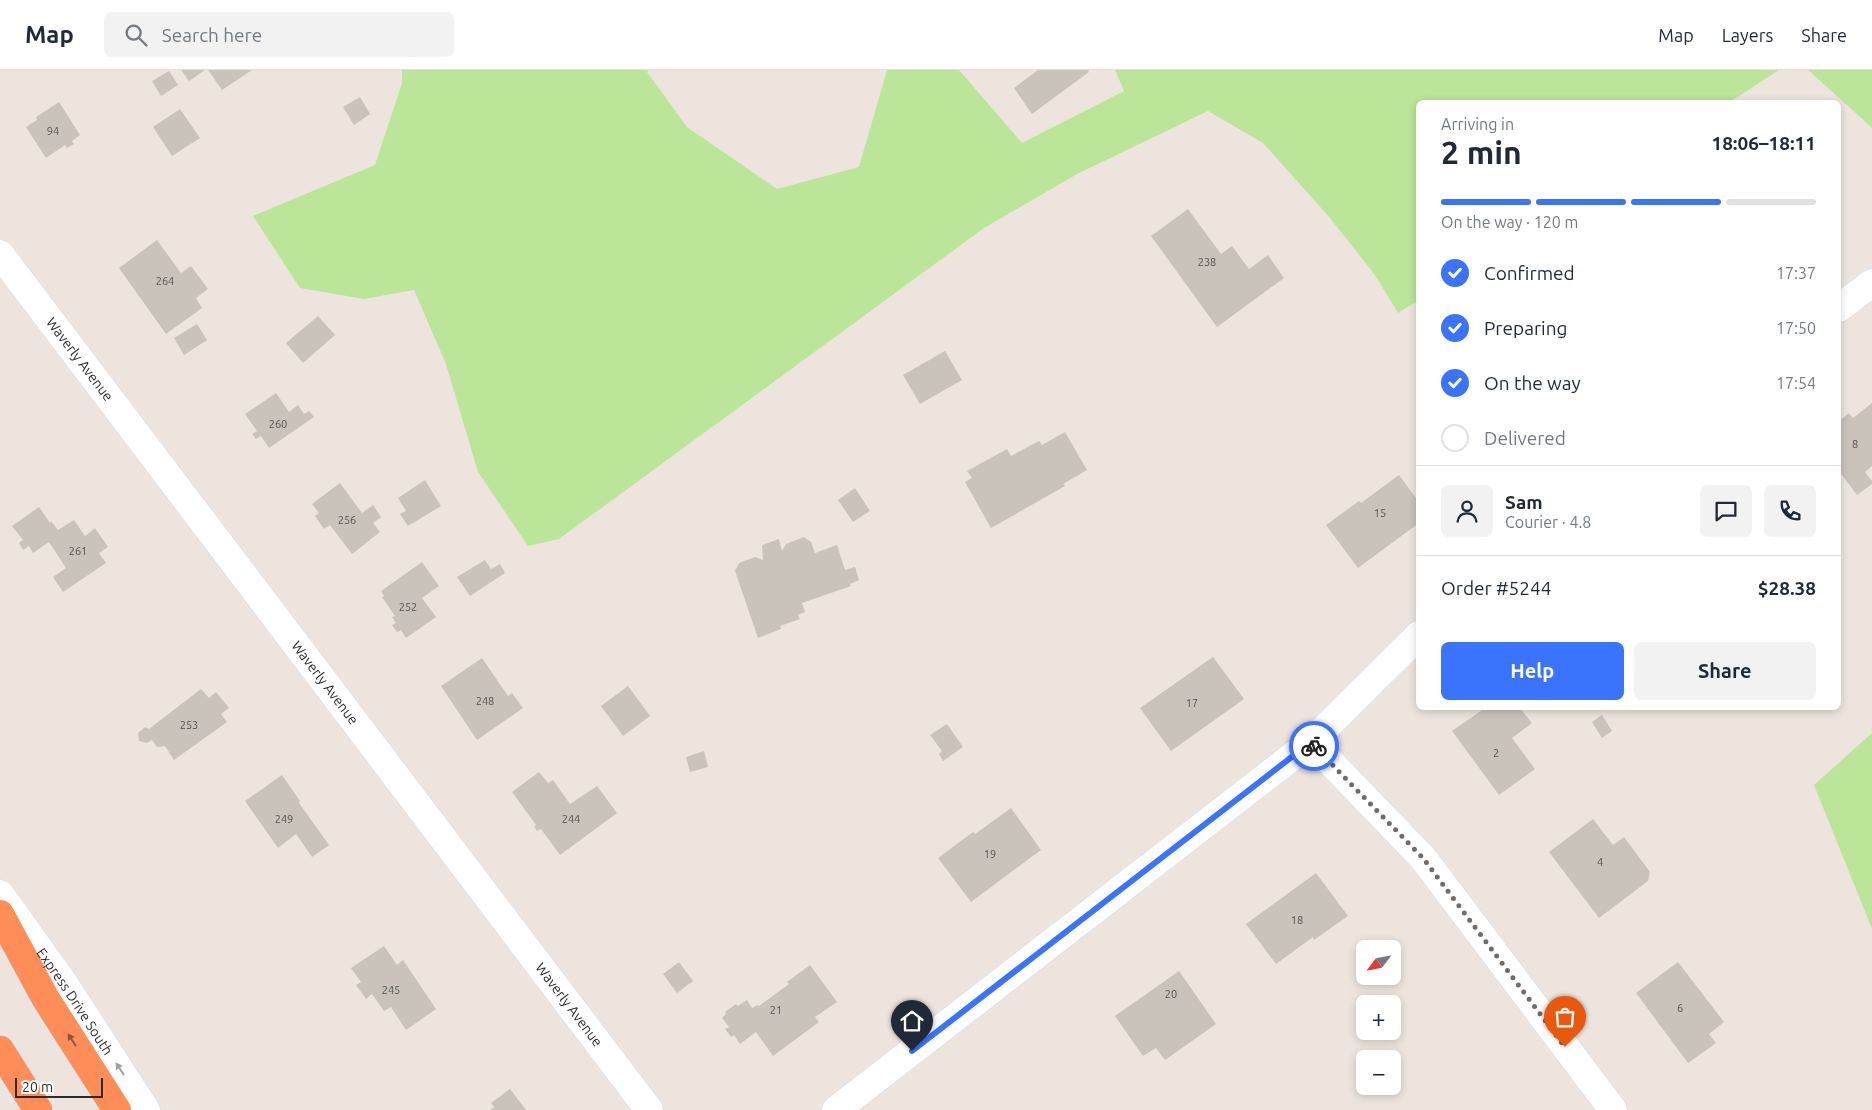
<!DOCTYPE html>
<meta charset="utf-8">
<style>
:root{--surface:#fff;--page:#f2f2f3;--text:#1f2937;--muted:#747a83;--line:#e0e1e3;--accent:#3a74fe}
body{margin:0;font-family:Ubuntu,sans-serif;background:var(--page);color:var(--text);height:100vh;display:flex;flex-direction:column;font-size:19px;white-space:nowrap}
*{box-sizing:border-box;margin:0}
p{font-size:16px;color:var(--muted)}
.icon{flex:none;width:28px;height:28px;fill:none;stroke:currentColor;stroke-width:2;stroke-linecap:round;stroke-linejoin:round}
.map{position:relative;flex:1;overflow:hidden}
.sheet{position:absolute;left:1416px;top:30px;width:425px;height:610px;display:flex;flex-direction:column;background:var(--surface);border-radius:8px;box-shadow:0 2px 8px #0003}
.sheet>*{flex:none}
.needle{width:32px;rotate:238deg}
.controls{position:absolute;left:1356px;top:870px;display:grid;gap:10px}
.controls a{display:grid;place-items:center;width:45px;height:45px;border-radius:8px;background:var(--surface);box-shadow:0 2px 8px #0003;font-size:25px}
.scale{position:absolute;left:15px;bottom:12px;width:88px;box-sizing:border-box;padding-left:5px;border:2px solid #2b2b2b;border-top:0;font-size:14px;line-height:18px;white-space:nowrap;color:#2b2b2b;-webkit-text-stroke:4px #fff;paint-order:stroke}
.pin{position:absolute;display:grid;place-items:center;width:42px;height:42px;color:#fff;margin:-51px -21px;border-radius:50% 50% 50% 0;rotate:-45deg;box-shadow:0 0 5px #0007}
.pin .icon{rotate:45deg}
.courier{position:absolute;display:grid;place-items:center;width:50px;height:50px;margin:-25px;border:4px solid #3a74fe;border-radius:50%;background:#fff;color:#222;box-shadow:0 1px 6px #0007}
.summary em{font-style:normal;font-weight:700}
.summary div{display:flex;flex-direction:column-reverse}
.summary{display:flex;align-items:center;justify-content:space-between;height:85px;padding:0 25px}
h1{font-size:32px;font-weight:700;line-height:38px}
.bar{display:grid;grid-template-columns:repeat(4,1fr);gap:8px 5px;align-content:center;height:60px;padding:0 25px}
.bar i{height:6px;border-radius:4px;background:var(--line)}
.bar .current{background:var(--accent)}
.bar p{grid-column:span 4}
.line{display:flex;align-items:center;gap:12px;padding:0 25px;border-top:1px solid var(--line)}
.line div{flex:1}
.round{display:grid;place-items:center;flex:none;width:52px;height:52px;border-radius:8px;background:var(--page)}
ol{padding:0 25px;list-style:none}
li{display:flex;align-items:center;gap:15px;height:55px}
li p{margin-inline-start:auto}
li .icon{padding:5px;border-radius:50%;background:var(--accent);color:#fff;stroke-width:4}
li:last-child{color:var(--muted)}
li i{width:28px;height:28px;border:2px solid var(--line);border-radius:50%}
.action{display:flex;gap:10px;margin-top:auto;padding:10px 25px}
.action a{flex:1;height:58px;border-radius:8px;background:var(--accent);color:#fff;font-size:20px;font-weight:700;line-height:58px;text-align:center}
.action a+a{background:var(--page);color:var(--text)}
header{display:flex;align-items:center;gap:30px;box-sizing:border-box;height:70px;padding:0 25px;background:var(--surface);border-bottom:1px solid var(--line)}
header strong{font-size:24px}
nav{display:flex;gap:28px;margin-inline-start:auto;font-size:18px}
.search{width:350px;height:45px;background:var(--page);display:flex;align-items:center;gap:12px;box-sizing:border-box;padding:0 18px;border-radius:8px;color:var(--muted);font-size:19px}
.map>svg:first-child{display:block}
</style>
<header>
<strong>Map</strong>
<div class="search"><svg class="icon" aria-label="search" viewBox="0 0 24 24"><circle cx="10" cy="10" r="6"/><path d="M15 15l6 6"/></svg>Search here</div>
<nav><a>Map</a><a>Layers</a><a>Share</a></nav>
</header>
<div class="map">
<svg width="1872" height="1040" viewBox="0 0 1872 1040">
<rect width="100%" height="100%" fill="#ede5dd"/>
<path fill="#bbe599" d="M402,0H649L647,2L687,57L777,119L859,97L887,0H959L1022,73L1124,21L1115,0H1779L1730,32H1419V230L1398,243L1375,205L1330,148L1263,73L1208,41L1077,104L984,158L559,469L528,476L478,402L446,294L414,220L364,229L300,218L253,146L375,95L402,13Z
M1808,0H1872V58L1869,55Z
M1872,663V859L1814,715Z"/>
<path fill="#c9c3bc" d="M181,0H205L189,11Z
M208,0H252L222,20Z
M1038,0H1088L1089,2L1032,44L1014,18Z
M169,1L178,15L161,26L152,11Z
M360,27L370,44L354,55L343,37Z
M59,32L80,65L72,71L74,74L67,78L65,75L46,88L26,57L37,50L36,47Z
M180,39L200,68L172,86L153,57Z
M1188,139L1221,184L1232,176L1249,199L1268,185L1284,208L1217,257L1151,166Z
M157,170L181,203L191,196L208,219L196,228L202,238L166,264L119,198Z
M318,246L335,265L303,293L286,273Z
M197,254L207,270L184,285L174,268Z
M945,281L962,310L920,334L903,305Z
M276,323L289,342L298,335L304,344L309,341L314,347L269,378L261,366L256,369L252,364L257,361L245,344Z
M1872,333V396L1865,402L1872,411V414L1857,425L1839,401V351L1849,343L1853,348Z
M1065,362L1087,400L1063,414L1065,416L991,458L965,412L972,408L967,401L1007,379L1011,386L1039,371L1042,375Z
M1399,405L1419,432V453L1358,498L1326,455L1359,431L1361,433Z
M425,410L441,436L408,456L400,444L406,441L398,428Z
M340,413L362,443L373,435L381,447L373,453L380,462L352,484L330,455L324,459L315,446L319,443L312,434Z
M855,418L870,441L853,452L838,430Z
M39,437L50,453L51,451L58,460L74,450L85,466L95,458L108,477L99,483L106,493L63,522L53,507L66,498L49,472L33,483L29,476L23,480L19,473L23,470L12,456Z
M804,467L811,472L815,483L837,475L845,500L855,497L859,510L850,514L851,516L802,533L805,542L798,545L800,549L780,556L781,559L758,568L735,501L739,493L755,487L763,490L762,475L779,469L782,481L786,474Z
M485,490L491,499L500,494L505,503L470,526L457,507Z
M422,492L439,516L422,528L436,547L406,568L401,560L397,562L392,555L396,553L392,547L395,546L382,527L384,526L381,521Z
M1213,587L1244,629L1171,681L1140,638Z
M482,588L508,626L512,623L523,638L477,670L441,616Z
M628,616L650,646L623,666L601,636Z
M201,619L209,628L216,622L229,638L221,644L227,652L174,690L165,676L157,677L152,670L147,673L139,671L138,663L145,657L149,659Z
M1485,638H1520L1532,653L1512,668L1535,699L1499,725L1452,661Z
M1602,645L1612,661L1602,668L1592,652Z
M947,654L963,677L943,691L939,684L942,681L930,665Z
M704,681L708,697L690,702L686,687Z
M539,702L548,713L553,710L570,734L597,716L617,743L560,785L541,759L537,761L534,756L536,755L512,722Z
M282,705L300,731L299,733L329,775L312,787L296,764L278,778L245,731Z
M1011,738L1041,780L971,832L938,788L973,762L975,764Z
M1593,749L1613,775L1624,767L1650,802L1648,811L1599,848L1549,782Z
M1316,803L1348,846L1314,870L1313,867L1276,894L1246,854Z
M384,876L397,895L403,890L436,939L406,960L391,937L384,941L372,924L366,929L356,915L361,912L351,898Z
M679,892L693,911L677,923L663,904Z
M1678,892L1724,952L1709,964L1716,973L1688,993L1636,923Z
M810,895L837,932L815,947L819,952L773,986L756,962L740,974L734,965L731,967L725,959L729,957L722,948L726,944L725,942L736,934L738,936L747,930L752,938L757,935L759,936L789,914L787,912Z
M1179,901L1216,954L1165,990L1156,978L1143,986L1115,946Z
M510,1019L526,1040H490L494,1037L491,1033Z"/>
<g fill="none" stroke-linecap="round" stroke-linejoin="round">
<defs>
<g id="street">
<path id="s1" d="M0,184L649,1040"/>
<path d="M1839,238L1872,213"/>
<path d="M1311,672L1423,788L1613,1040"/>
<path d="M836,1040L1311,672L1419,565"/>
</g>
<g id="secondary">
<path id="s2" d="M0,824L65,915L146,1040"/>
</g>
<path id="highway" d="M0,844L46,929L117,1040
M0,980L38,1040"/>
</defs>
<use href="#street" stroke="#d2d8e4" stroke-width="29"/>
<use href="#secondary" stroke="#d2d8e4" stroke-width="29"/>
<use href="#highway" stroke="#c4c4c4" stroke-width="29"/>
<use href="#street" stroke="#fff" stroke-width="28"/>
<use href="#secondary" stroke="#fff" stroke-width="28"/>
<use href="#highway" stroke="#ff8d57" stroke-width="28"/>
</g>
<defs><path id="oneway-solid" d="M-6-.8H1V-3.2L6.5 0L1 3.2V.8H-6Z" transform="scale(1.25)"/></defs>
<use fill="#8a573f" href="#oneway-solid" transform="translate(72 970) rotate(-123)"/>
<use fill="#a0a0a0" href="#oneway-solid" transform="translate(120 999) rotate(-123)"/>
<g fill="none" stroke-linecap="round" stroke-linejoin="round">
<path stroke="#6f6c69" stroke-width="5" stroke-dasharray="0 9" d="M1314,676L1423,788L1565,977"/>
<path stroke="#3a74fe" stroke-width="6" d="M912,981L1311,672L1314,676"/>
</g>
<g text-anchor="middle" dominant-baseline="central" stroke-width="4" stroke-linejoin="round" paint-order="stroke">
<g font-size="11" fill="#52514f">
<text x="53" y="61">94</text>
<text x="1207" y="192">238</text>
<text x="165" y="211">264</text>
<text x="278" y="354">260</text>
<text x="1855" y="374">8</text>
<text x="1380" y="443">15</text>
<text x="347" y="450">256</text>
<text x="78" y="481">261</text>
<text x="408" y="537">252</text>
<text x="485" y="631">248</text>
<text x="1192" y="633">17</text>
<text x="189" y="655">253</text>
<text x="1496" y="683">2</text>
<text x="284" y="749">249</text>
<text x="571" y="749">244</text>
<text x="990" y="784">19</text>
<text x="1600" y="792">4</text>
<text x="1297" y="850">18</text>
<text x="391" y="920">245</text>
<text x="1171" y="924">20</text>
<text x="1680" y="938">6</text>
<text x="776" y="940">21</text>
</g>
<g font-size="14" fill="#2b2b2b" stroke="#fff">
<text stroke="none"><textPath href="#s1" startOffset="132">Waverly Avenue</textPath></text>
<text stroke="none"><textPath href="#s1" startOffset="538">Waverly Avenue</textPath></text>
<text stroke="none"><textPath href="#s2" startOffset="131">Express Drive South</textPath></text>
<text stroke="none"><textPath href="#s1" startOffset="942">Waverly Avenue</textPath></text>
</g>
</g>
</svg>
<div class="controls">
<a><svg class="needle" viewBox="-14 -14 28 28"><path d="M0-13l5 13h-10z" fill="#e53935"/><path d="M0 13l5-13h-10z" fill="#747a83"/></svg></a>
<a>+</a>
<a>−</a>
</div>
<div class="scale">20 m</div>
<div class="pin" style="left:1565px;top:977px;background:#ea580c"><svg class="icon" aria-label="bag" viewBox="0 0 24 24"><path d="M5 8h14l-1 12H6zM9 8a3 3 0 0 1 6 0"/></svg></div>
<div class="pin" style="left:912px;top:981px;background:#1f2937"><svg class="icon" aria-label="home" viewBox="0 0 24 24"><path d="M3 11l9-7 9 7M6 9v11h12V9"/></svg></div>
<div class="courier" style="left:1314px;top:676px"><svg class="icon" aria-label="bike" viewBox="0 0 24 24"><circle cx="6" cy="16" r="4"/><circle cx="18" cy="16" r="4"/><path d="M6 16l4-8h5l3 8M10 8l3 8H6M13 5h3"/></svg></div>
<section class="sheet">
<div class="summary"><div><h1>2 min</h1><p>Arriving in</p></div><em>18:06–18:11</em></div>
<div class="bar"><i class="current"></i><i class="current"></i><i class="current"></i><i></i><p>On the way · 120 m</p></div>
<ol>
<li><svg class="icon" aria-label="check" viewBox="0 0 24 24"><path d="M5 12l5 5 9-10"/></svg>Confirmed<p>17:37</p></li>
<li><svg class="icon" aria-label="check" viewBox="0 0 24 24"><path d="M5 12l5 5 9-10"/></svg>Preparing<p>17:50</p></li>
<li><svg class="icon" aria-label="check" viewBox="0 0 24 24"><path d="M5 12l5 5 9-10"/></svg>On the way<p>17:54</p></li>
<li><i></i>Delivered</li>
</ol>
<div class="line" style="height:90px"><a class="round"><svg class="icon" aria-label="person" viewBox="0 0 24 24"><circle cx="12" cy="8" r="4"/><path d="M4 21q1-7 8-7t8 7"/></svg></a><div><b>Sam</b><p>Courier · 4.8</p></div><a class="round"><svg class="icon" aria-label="chat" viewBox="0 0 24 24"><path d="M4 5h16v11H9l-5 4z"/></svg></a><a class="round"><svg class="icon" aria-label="phone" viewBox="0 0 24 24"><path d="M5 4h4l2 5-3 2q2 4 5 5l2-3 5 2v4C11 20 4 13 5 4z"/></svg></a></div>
<div class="line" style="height:65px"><div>Order #5244</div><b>$28.38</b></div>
<div class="action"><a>Help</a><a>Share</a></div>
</section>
</div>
